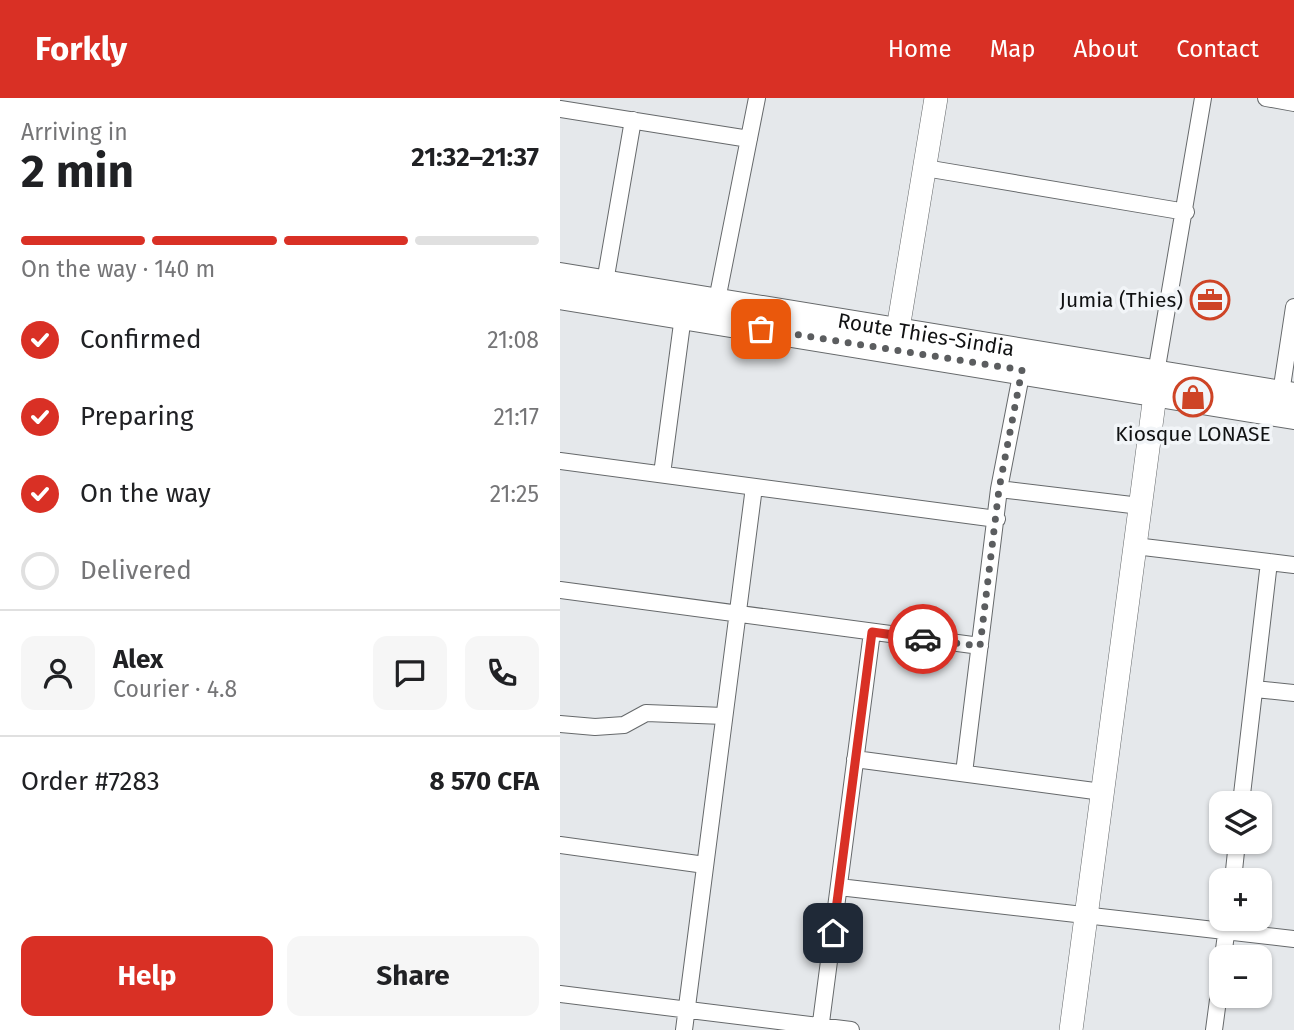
<!DOCTYPE html>
<meta charset="utf-8">
<style>
:root{--surface:#fff;--page:#f6f6f6;--text:#202124;--muted:#757577;--line:#e0e0e0;--accent:#d93025}
body{margin:0;font-family:"Fira Sans",sans-serif;background:var(--page);color:var(--text);height:100vh;display:flex;flex-direction:column;font-size:26px;white-space:nowrap}
*{box-sizing:border-box;margin:0}
p{font-size:23px;color:var(--muted)}
.icon{flex:none;width:38px;height:38px;fill:none;stroke:currentColor;stroke-width:2;stroke-linecap:round;stroke-linejoin:round}
.map{position:relative;flex:1;overflow:hidden}
.drawer{display:flex;flex-direction:column;background:var(--surface);width:560px}
.drawer>*{flex:none}
.tools{position:absolute;left:649px;top:693px;display:grid;gap:14px}
.tools a{display:grid;place-items:center;width:63px;height:63px;border-radius:14px;background:var(--surface);box-shadow:0 2px 5px #0004;font-size:35px}
.pin{position:absolute;display:grid;place-items:center;width:60px;height:60px;color:#fff;margin:-30px;border-radius:14px;box-shadow:0 4px 10px #0006}
.courier{position:absolute;display:grid;place-items:center;width:70px;height:70px;margin:-35px;border:5px solid #d93025;border-radius:50%;background:#fff;color:#222;box-shadow:0 2px 9px #0007}
.summary em{font-style:normal;font-weight:700}
.summary div{display:flex;flex-direction:column-reverse}
.summary{display:flex;align-items:center;justify-content:space-between;height:119px;padding:0 21px}
h1{font-size:46px;font-weight:700;line-height:52px}
.bar{display:grid;grid-template-columns:repeat(4,1fr);gap:10px 7px;align-content:center;height:84px;padding:0 21px}
.bar i{height:9px;border-radius:5px;background:var(--line)}
.bar .current{background:var(--accent)}
.bar p{grid-column:span 4}
.line{display:flex;align-items:center;gap:18px;padding:0 21px;border-top:2px solid var(--line)}
.line div{flex:1}
.round{display:grid;place-items:center;flex:none;width:74px;height:74px;border-radius:14px;background:var(--page)}
ol{padding:0 21px;list-style:none}
li{display:flex;align-items:center;gap:21px;height:77px}
li p{margin-inline-start:auto}
li .icon{padding:7px;border-radius:50%;background:var(--accent);color:#fff;stroke-width:4}
li:last-child{color:var(--muted)}
li i{width:38px;height:38px;border:4px solid var(--line);border-radius:50%}
.button{display:flex;gap:14px;margin-top:auto;padding:14px 21px}
.button a{flex:1;height:80px;border-radius:14px;background:var(--accent);color:#fff;font-size:28px;font-weight:700;line-height:80px;text-align:center}
.button a+a{background:var(--page);color:var(--text)}
header{display:flex;align-items:center;gap:42px;box-sizing:border-box;height:98px;padding:0 35px;background:var(--accent);color:#fff}
header strong{font-size:33px}
nav{display:flex;gap:38px;margin-inline-start:auto;font-size:24px}
main{display:flex;flex:1;min-height:0}
.map>svg:first-child{display:block}
</style>
<header>
<strong>Forkly</strong>
<nav><a>Home</a><a>Map</a><a>About</a><a>Contact</a></nav>
</header>
<main>
<section class="drawer">
<div class="summary"><div><h1>2 min</h1><p>Arriving in</p></div><em>21:32–21:37</em></div>
<div class="bar"><i class="current"></i><i class="current"></i><i class="current"></i><i></i><p>On the way · 140 m</p></div>
<ol>
<li><svg class="icon" aria-label="check" viewBox="0 0 24 24"><path d="M5 12l5 5 9-10"/></svg>Confirmed<p>21:08</p></li>
<li><svg class="icon" aria-label="check" viewBox="0 0 24 24"><path d="M5 12l5 5 9-10"/></svg>Preparing<p>21:17</p></li>
<li><svg class="icon" aria-label="check" viewBox="0 0 24 24"><path d="M5 12l5 5 9-10"/></svg>On the way<p>21:25</p></li>
<li><i></i>Delivered</li>
</ol>
<div class="line" style="height:126px"><a class="round"><svg class="icon" aria-label="person" viewBox="0 0 24 24"><circle cx="12" cy="8" r="4"/><path d="M4 21q1-7 8-7t8 7"/></svg></a><div><b>Alex</b><p>Courier · 4.8</p></div><a class="round"><svg class="icon" aria-label="chat" viewBox="0 0 24 24"><path d="M4 5h16v11H9l-5 4z"/></svg></a><a class="round"><svg class="icon" aria-label="phone" viewBox="0 0 24 24"><path d="M5 4h4l2 5-3 2q2 4 5 5l2-3 5 2v4C11 20 4 13 5 4z"/></svg></a></div>
<div class="line" style="height:91px"><div>Order #7283</div><b>8 570 CFA</b></div>
<div class="button"><a>Help</a><a>Share</a></div>
</section>
<div class="map">
<svg width="734" height="932" viewBox="0 0 734 932">
<rect width="100%" height="100%" fill="#e5e8eb"/>
<g fill="none" stroke-linecap="round" stroke-linejoin="round">
<defs>
<path id="street" d="M706,0L734,5
M0,11L189,41
M365,70L626,114
M45,184L73,22
M157,202L197,0
M596,275L643,0
M721,295L734,209
M0,363L437,421
M102,376L123,218
M439,391L580,408
M575,448L734,467
M0,492L420,548
M695,591L734,595
M0,626L35,629L64,627L86,615L164,618
M295,661L542,694
M404,675L439,391L462,272
M681,705L709,464
M0,747L145,767
M673,782L677,744
M279,789L734,841
M663,859L668,821
M0,896L291,932
M124,932L194,389
M260,932L312,534
M654,932L662,872"/>
<path id="secondary" d="M338,231L376,0
M511,932L595,297"/>
<g id="primary">
<path id="s1" d="M0,177L734,297"/>
<path d="M0,199L734,319"/>
</g>
</defs>
<use href="#street" stroke="#66696b" stroke-width="18"/>
<use href="#secondary" stroke="#66696b" stroke-width="24"/>
<use href="#primary" stroke="#66696b" stroke-width="26"/>
<use href="#street" stroke="#fff" stroke-width="16"/>
<use href="#secondary" stroke="#fff" stroke-width="23"/>
<use href="#primary" stroke="#fff" stroke-width="24"/>
</g>
<g fill="none" stroke-linecap="round" stroke-linejoin="round">
<path stroke="#5b5d5f" stroke-width="7" stroke-dasharray="0 12.6" d="M201,231L462,272L439,391L420,548L363,541"/>
<path stroke="#d93025" stroke-width="9" d="M273,835L312,534L363,541"/>
</g>
<defs>
<symbol id="office-ring" viewBox="-11 -11 22 22"><circle r="9.5" fill="#f2f5f8" stroke="#ce4426" stroke-width="1.5"/><path d="M-6-3h4V-5.5h4V-3h4V5H-6ZM-1-4.5V-3h2v-1.5ZM-6 0V1H6V0Z" fill="#ce4426"/></symbol>
<symbol id="shop-ring" viewBox="-11 -11 22 22"><circle r="9.5" fill="#f2f5f8" stroke="#ce4426" stroke-width="1.5"/><path d="M-5-2.5h2.3a2.7 3.5 0 0 1 5.4 0H5L5.5 6h-11ZM-1.5-2.5h3a1.5 2.3 0 0 0-3 0Z" fill="#ce4426"/></symbol>
</defs>
<g fill-rule="evenodd">
<use href="#office-ring" x="628" y="180" width="44" height="44"/>
<use href="#shop-ring" x="611" y="277" width="44" height="44"/>
</g>
<g text-anchor="middle" dominant-baseline="central" stroke-width="7" stroke-linejoin="round" paint-order="stroke">
<g font-size="21" fill="#111213" stroke="#f2f5f8" text-anchor="end">
<text x="623" y="202">Jumia (Thies)</text>
<text x="633" y="336" text-anchor="middle">Kiosque LONASE</text>
</g>
<g font-size="21" fill="#111213" stroke="#f2f5f8">
<text stroke="none"><textPath href="#s1" startOffset="371">Route Thies-Sindia</textPath></text>
</g>
</g>
</svg>
<div class="tools">
<a><svg class="icon" aria-label="layers" viewBox="0 0 24 24"><path d="M12 4l9 5-9 5-9-5zM3 14l9 5 9-5"/></svg></a>
<a>+</a>
<a>−</a>
</div>
<div class="pin" style="left:201px;top:231px;background:#ea580c"><svg class="icon" aria-label="bag" viewBox="0 0 24 24"><path d="M5 8h14l-1 12H6zM9 8a3 3 0 0 1 6 0"/></svg></div>
<div class="pin" style="left:273px;top:835px;background:#1f2937"><svg class="icon" aria-label="home" viewBox="0 0 24 24"><path d="M3 11l9-7 9 7M6 9v11h12V9"/></svg></div>
<div class="courier" style="left:363px;top:541px"><svg class="icon" aria-label="car" viewBox="0 0 24 24"><path d="M5 17H2v-5l4-1 3-4h7l3 4 3 1v5h-3M9 17h6M6 11h13"/><circle cx="7" cy="17" r="2"/><circle cx="17" cy="17" r="2"/></svg></div>
</div>
</main>
